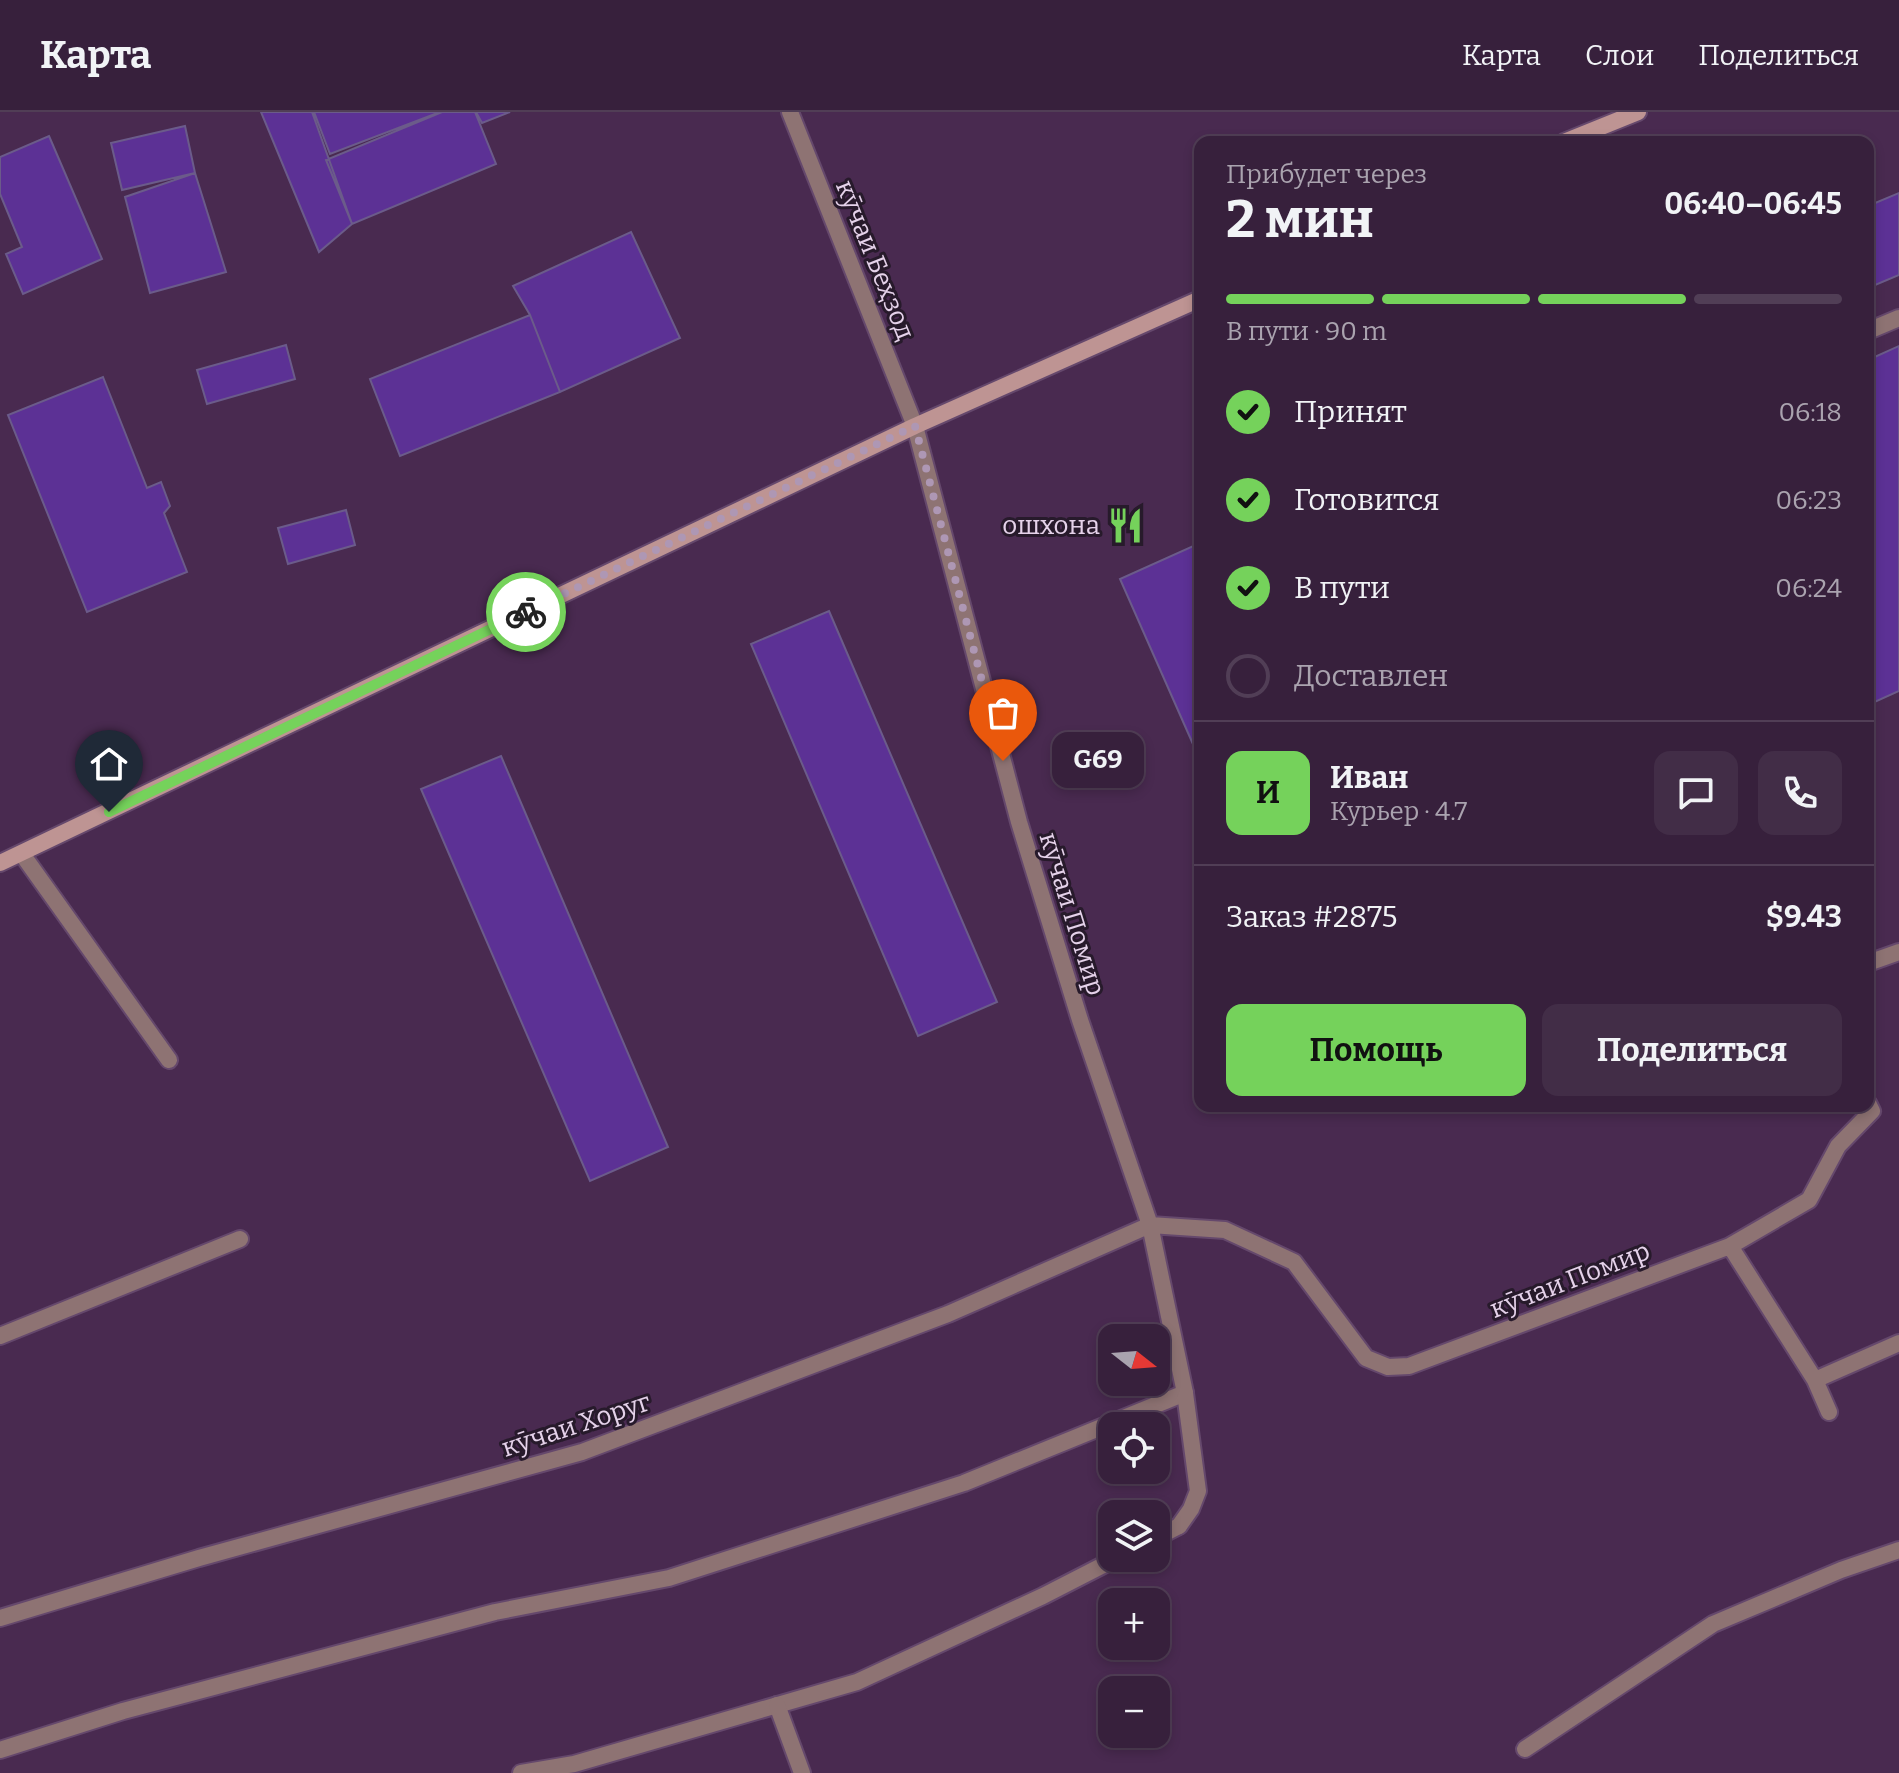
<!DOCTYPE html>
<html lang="ru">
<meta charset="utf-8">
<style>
:root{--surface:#37203c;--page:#422d47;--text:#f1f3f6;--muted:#aaa3af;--line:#513e56;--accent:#75d25b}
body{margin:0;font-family:Bitter,serif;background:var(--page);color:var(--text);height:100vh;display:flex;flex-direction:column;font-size:30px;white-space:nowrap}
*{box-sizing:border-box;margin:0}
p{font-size:26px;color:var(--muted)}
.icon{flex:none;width:44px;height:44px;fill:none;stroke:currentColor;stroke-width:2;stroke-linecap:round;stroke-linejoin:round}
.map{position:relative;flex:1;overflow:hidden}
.drawer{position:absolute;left:1194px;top:24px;width:680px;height:976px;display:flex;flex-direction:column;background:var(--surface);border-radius:16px;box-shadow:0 4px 12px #0003,0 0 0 2px var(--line)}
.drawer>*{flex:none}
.needle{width:52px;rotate:107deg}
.fabs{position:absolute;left:1098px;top:1212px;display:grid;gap:16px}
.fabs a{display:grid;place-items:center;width:72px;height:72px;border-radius:16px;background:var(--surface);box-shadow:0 4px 12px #0003,0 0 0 2px var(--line);font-size:40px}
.pin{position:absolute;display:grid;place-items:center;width:68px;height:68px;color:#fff;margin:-82px -34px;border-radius:50% 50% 50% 0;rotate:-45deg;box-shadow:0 0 8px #0007}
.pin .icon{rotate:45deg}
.courier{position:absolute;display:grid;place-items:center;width:80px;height:80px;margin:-40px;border:6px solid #75d25b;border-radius:50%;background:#fff;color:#222;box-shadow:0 2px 10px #0007}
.bubble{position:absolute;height:56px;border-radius:16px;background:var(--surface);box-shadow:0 4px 12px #0003,0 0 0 2px var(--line);font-size:26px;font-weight:700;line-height:56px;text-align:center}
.head em{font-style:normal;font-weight:700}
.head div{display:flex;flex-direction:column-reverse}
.head{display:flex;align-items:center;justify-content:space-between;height:136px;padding:0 32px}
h1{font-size:52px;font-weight:700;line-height:60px}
.bar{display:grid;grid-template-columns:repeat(4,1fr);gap:12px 8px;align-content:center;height:96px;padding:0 32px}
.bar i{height:10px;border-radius:6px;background:var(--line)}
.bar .current{background:var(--accent)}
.bar p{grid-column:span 4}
.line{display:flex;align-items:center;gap:20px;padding:0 32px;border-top:2px solid var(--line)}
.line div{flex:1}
.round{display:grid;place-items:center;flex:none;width:84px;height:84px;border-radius:16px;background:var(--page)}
ol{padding:0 32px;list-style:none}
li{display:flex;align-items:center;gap:24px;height:88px}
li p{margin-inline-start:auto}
li .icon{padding:8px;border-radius:50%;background:var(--accent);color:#111;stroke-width:4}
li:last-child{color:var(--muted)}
li i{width:44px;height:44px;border:4px solid var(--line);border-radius:50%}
.button{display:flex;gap:16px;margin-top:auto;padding:16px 32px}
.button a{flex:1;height:92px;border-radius:16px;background:var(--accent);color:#111;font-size:32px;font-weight:700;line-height:92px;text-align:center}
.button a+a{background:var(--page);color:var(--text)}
header{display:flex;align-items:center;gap:48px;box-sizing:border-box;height:112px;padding:0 40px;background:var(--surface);border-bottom:2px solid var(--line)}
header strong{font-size:38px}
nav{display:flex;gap:44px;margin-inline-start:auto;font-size:28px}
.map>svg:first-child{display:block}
</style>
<header>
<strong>Карта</strong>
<nav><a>Карта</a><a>Слои</a><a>Поделиться</a></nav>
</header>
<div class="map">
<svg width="1899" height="1661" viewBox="0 0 1899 1661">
<rect width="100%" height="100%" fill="#492a50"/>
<path fill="#5c3195" stroke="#6b5b8a" stroke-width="2" d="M261,0H312L352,112L319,140Z
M314,0H440L330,42Z
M442,0H475L496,52L352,112L326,48Z
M476,0H510L482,11Z
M185,14L195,61L122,78L111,31Z
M49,24L102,147L23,182L6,142L22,135L0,82V45Z
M195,61L226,160L150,181L125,85Z
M1899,81V163L1868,176V94Z
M631,120L680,226L560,280L530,203L513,174Z
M530,203L560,280L400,344L370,267Z
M286,233L295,267L207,292L197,258Z
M1899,234V579L1868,593V248Z
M103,265L147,376L161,370L170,394L164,401L187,460L87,500L8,303Z
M346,398L355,433L288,452L278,416Z
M1200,431V648L1120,467Z
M829,499L997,890L918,924L751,532Z
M501,644L668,1035L590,1069L421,677Z"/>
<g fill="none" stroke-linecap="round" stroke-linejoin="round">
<defs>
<path id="service" d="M1868,219L1899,206
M22,742L169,948
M0,1224L240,1127
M1156,1426L1179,1414
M1525,1637L1713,1512L1841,1458L1899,1438
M0,1638L123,1599L495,1500L669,1466L964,1371L1185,1281
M521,1661L574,1652L857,1570L1043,1484L1117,1446"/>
<path id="minor" d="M915,314L1019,710L1080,908L1150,1113L1185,1281L1198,1379L1191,1397L1179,1414
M1868,851L1899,840
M1730,1134L1809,1088L1838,1034L1872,999L1868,991
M1815,1268L1899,1231
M0,1506L199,1446L582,1340L948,1202L1150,1113L1225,1118L1294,1150L1366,1246L1388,1255L1409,1254L1730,1134L1815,1268L1829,1300
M777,1593L802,1661"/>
<path id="tertiary" d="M790,0L915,314"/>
<path id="secondary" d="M1564,30L1638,0
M0,751L915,314L1200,187"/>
</defs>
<use href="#service" stroke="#65486c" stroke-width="20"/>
<use href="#minor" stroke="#65486c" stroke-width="20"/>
<use href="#tertiary" stroke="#65486c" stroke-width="20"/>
<use href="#secondary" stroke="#65486c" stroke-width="20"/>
<use href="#service" stroke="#8e7373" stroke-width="16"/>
<use href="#minor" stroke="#8e7373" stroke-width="16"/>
<use href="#tertiary" stroke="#8e7373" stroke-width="16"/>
<use href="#secondary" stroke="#be9493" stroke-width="16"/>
</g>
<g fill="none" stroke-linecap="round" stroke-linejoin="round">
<path stroke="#ae97b4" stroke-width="8" stroke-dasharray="0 14.4" d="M526,500L915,314L1003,649"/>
<path stroke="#75d25b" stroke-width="10" d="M109,700L526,500"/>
</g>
<defs>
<symbol id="restaurant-bare" viewBox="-9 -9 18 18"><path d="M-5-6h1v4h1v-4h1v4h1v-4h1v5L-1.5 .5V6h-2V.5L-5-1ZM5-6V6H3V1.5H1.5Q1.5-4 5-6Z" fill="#75d25b" stroke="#271a2b" stroke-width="2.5" paint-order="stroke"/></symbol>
</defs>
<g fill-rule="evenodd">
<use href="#restaurant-bare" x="1100" y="388" width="51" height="51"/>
</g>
<g text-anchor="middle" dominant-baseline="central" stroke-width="6" stroke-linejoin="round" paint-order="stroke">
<g font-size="26" fill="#e5d2ea" stroke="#271a2b">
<text transform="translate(875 148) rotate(68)">кӯчаи Беҳзод</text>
<text transform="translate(1072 802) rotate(73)">кӯчаи Помир</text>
<text transform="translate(1570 1168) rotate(-21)">кӯчаи Помир</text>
<text transform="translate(576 1313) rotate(-18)">кӯчаи Хоруг</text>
</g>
<g font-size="26" fill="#e5d2ea" stroke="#271a2b" text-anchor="end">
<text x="1100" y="413">ошхона</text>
</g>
</g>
</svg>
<div class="fabs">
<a><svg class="needle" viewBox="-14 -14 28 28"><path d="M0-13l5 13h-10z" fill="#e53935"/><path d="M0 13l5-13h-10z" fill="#aaa3af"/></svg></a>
<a><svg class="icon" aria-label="locate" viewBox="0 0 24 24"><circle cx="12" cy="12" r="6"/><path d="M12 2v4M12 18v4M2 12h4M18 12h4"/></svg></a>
<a><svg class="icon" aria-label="layers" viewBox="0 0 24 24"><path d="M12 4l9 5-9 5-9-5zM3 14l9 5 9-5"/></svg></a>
<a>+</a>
<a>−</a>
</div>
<div class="pin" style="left:1003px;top:649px;background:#ea580c"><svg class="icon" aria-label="bag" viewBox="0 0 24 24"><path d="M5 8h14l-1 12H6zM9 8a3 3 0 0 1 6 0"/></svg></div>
<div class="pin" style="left:109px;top:700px;background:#1f2937"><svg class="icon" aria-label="home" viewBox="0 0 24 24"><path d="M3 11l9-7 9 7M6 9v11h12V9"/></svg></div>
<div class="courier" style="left:526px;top:500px"><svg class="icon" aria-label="bike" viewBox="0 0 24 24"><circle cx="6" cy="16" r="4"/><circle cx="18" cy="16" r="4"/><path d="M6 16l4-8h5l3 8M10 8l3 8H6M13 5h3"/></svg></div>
<div class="bubble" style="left:1052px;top:620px;width:92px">G69</div>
<section class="drawer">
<div class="head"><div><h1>2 мин</h1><p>Прибудет через</p></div><em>06:40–06:45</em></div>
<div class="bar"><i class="current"></i><i class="current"></i><i class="current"></i><i></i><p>В пути · 90 m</p></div>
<ol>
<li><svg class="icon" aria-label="check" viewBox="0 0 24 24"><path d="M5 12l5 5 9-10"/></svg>Принят<p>06:18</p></li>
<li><svg class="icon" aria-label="check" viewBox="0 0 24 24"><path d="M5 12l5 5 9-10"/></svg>Готовится<p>06:23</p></li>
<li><svg class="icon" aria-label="check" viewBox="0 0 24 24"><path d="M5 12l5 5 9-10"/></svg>В пути<p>06:24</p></li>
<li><i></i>Доставлен</li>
</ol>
<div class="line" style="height:144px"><b class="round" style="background:var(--accent);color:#111">И</b><div><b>Иван</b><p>Курьер · 4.7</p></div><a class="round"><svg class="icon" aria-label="chat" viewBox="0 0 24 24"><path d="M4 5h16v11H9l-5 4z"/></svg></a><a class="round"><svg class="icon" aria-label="phone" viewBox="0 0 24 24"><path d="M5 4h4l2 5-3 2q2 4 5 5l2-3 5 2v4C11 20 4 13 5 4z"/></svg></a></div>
<div class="line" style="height:104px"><div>Заказ #2875</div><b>$9.43</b></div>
<div class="button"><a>Помощь</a><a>Поделиться</a></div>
</section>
</div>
